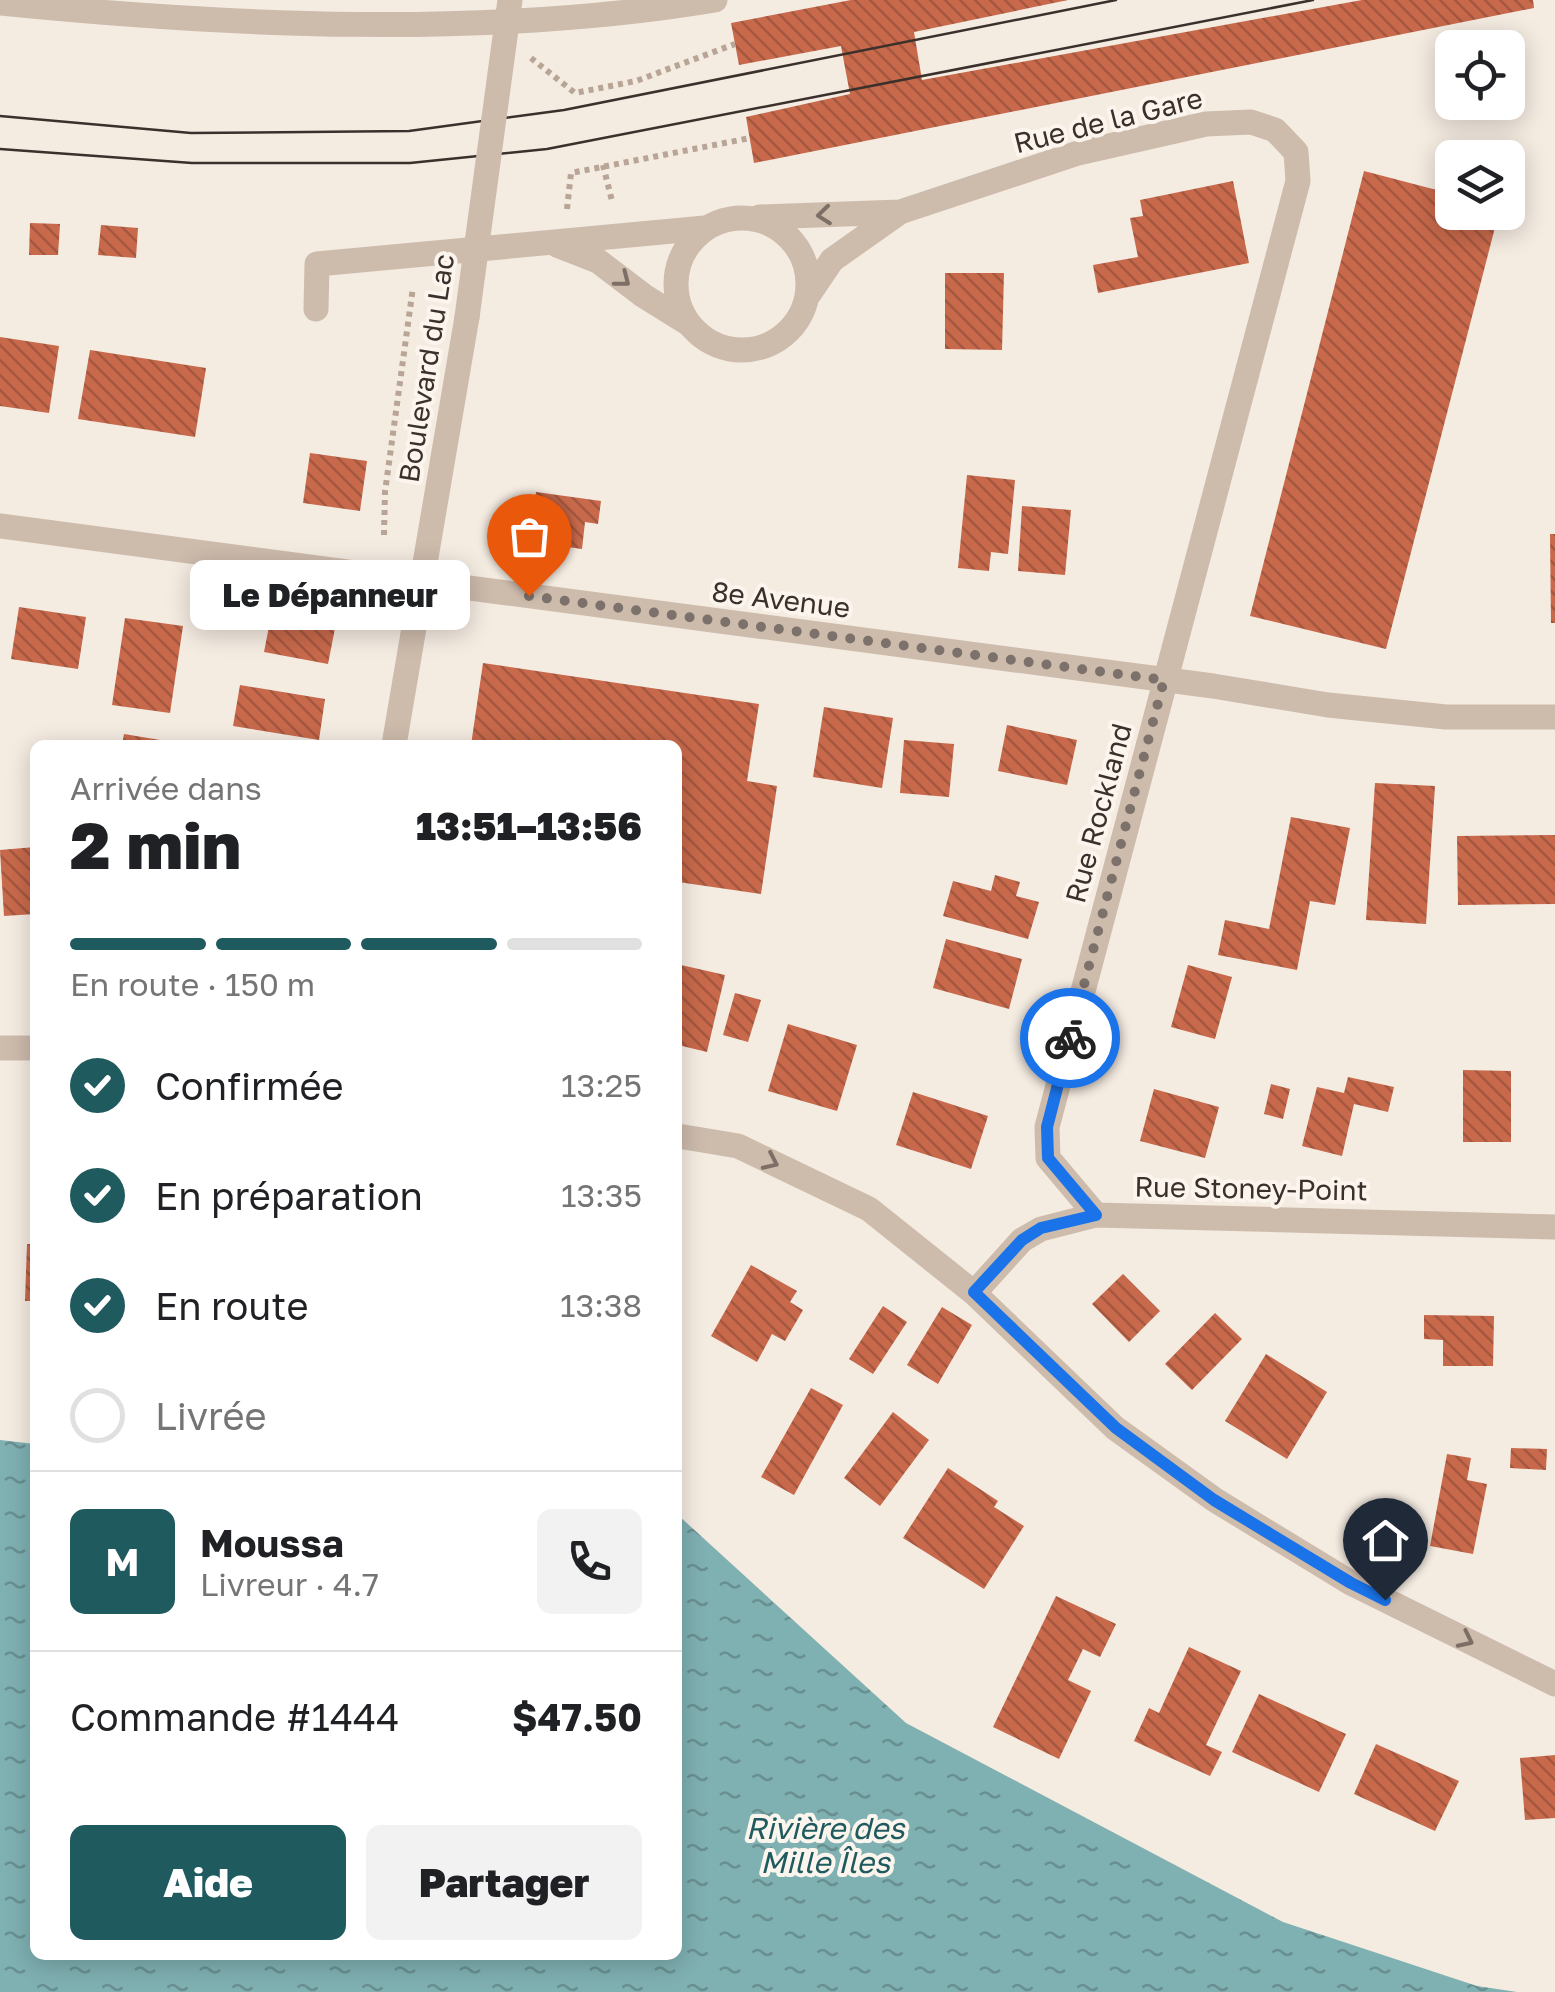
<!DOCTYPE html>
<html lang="fr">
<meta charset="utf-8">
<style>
:root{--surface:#fff;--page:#f2f2f2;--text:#202124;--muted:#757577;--line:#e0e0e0;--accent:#1f5a5e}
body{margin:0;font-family:"Golos Text",sans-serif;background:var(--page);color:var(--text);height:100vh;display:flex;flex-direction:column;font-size:38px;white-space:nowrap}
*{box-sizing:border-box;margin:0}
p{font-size:32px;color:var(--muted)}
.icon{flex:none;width:55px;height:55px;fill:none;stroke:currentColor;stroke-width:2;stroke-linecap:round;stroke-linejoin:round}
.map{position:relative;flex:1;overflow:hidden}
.drawer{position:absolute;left:30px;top:740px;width:652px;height:1220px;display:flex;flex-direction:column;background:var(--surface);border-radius:15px;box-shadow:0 5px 25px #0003}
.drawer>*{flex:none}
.fabs{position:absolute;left:1435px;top:30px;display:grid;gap:20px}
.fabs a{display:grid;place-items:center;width:90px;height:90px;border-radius:15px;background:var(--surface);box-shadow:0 5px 25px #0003;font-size:50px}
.pin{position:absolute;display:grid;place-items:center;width:85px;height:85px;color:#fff;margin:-102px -42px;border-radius:50% 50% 50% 0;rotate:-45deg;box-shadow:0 0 10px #0007}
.pin .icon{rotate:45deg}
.courier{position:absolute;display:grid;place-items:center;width:100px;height:100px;margin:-50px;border:8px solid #1a73e8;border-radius:50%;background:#fff;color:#222;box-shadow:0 2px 12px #0007}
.bubble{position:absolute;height:70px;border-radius:15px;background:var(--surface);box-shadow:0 5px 25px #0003;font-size:32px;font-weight:800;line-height:70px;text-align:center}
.overview em{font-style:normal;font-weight:800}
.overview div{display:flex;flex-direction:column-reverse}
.overview{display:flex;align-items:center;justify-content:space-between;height:170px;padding:0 40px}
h1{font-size:65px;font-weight:800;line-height:75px}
.bar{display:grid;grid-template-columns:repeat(4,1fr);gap:15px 10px;align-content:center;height:120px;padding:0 40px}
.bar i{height:12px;border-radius:8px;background:var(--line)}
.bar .on{background:var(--accent)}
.bar p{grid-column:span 4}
.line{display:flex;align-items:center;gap:25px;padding:0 40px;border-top:2px solid var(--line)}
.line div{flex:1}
.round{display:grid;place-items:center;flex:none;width:105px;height:105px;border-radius:15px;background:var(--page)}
ol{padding:0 40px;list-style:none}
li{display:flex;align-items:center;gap:30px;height:110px}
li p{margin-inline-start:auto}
li .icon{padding:10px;border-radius:50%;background:var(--accent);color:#fff;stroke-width:4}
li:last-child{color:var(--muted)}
li i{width:55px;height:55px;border:5px solid var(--line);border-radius:50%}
.primary-button{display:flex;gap:20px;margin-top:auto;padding:20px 40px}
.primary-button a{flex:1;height:115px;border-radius:15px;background:var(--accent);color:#fff;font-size:40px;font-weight:800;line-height:115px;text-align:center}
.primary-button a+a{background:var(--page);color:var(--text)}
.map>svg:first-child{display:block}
</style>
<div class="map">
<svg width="1555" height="1992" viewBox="0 0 1555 1992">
<defs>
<pattern id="water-ripples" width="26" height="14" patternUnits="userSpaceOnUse" patternTransform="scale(2.5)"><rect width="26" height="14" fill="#7fb0b2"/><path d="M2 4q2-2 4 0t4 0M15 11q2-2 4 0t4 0" fill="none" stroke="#699091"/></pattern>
<pattern id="building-back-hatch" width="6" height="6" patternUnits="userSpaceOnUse" patternTransform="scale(2.5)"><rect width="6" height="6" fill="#c8694b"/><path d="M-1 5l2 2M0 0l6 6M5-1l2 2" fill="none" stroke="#a4573f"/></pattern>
</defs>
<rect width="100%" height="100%" fill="#f4ebe1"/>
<path fill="url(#water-ripples)" d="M0,1440L35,1444V1955H678V1515L906,1723L1283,1922L1477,1986L1517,1992H0Z"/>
<path fill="url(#building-back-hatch)" d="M851,0H1068L914,32L922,80L1362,0H1533L1534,8L754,163L746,117L850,94L841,46L739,65L731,23Z
M1364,171L1452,194V212H1499L1386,649L1250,616Z
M1233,181L1249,263L1098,293L1093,265L1138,257L1130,218L1143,216L1140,200Z
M30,223L60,224L58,255H29Z
M101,225L138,228L136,258L98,255Z
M945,273H1004L1002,350L945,349Z
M0,337L59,346L49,413L0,406Z
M90,350L206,368L195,437L78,419Z
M310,453L367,461L360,511L303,503Z
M967,475L1015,480L1008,554L991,552L989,571L958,568Z
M536,492L601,501L598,524L585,522L582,549L530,542Z
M1022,506L1071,510L1065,575L1018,571Z
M1550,534H1555V623H1551Z
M19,607L86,617L78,669L11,659Z
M272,611L336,623L328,664L264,652Z
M125,618L183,626L170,713L112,705Z
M483,663L759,704L747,781L777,786L761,894L678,882V745H471Z
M240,685L325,699L319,740L233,726Z
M824,707L893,718L882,788L813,777Z
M1007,725L1077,740L1067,785L998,771Z
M124,734L166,741L165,745H122Z
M904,740L954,744L949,797L900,793Z
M1375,783L1435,786L1426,924L1366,920Z
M1291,817L1350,828L1335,905L1310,901L1297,970L1218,955L1225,920L1269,929Z
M1555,835V904L1458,905L1457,836Z
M35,847V914L4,916L0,850Z
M995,875L1020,882L1016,896L1039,902L1028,939L943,916L953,881L991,891Z
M946,939L1022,959L1009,1009L933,988Z
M681,965L725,975L707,1052L678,1045V981Z
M1188,965L1232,977L1215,1039L1171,1027Z
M735,993L761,1000L748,1042L723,1035Z
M788,1024L857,1045L837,1111L768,1091Z
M1463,1070L1511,1071V1142H1463Z
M1348,1077L1394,1087L1388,1112L1354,1104L1342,1156L1302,1146L1317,1087L1344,1093Z
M1271,1084L1290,1089L1283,1119L1264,1114Z
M1154,1089L1219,1107L1205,1158L1140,1141Z
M913,1092L988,1116L971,1169L896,1145Z
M27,1244H35V1301H25Z
M751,1265L797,1291L790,1302L803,1310L785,1341L772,1334L757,1362L711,1336Z
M1123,1274L1160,1311L1129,1342L1092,1304Z
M883,1306L907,1322L873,1374L849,1359Z
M942,1307L972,1325L938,1384L907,1365Z
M1215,1313L1242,1339L1192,1390L1165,1364Z
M1424,1315L1494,1316L1493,1366H1443V1340L1424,1339Z
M1266,1354L1327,1392L1287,1459L1225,1421Z
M811,1388L843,1405L794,1495L761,1477Z
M893,1412L929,1440L880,1506L844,1478Z
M1511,1448L1547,1449L1546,1470L1510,1468Z
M1447,1454L1471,1458L1467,1480L1487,1484L1473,1554L1430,1546Z
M948,1468L998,1501L994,1507L1024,1526L984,1589L903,1538Z
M1056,1596L1116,1624L1100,1657L1083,1649L1068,1680L1091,1691L1059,1759L993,1727Z
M1189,1647L1241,1671L1206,1745L1222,1752L1210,1776L1134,1741L1149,1708L1159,1713Z
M1259,1694L1346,1734L1319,1792L1232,1752Z
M1376,1744L1459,1781L1435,1831L1354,1794Z
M1555,1755V1818L1525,1820L1520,1758Z"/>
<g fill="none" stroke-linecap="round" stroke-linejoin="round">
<path stroke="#b9a596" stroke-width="6" stroke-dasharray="5 5" stroke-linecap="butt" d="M531,58L575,93L636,81L735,44
M603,165L612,201
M567,209L571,173L750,138
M384,535L385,492L413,287"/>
<path stroke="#cdbbac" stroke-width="25" d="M0,3C229,26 487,38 715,0
M760,217L900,212
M676 284a66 66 0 1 1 132 0a66 66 0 1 1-132 0Z
M557,245L598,261L644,296L689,324
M807,297L832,260L900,212L1078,153L1206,124L1251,122L1275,130L1296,152L1298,181L1047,1127L1048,1158L1096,1215
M316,309L317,264L705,228
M0,526L1213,686L1328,705L1446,717H1555
M394,745L467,317
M0,1048H35
M678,1136L738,1146L869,1209L974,1293L1115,1428L1215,1500L1351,1583L1555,1684
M974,1293L1022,1240L1041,1229L1096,1215L1555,1227"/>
<path stroke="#3b302b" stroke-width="2.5" d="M0,116L191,133L409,131L564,110L1116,0
M0,149L192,163H410L547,149L1313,0"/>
<path stroke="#cdbbac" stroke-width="25" d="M467,317L510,0"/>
</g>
<defs><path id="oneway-chevron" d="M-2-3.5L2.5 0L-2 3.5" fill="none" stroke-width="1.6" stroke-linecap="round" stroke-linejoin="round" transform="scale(2.5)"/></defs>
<g stroke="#7d6f65">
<use href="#oneway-chevron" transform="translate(824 215) rotate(174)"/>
<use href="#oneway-chevron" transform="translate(623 280) rotate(38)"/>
<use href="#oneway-chevron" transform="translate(771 1162) rotate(25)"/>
<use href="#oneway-chevron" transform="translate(1466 1640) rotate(26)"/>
</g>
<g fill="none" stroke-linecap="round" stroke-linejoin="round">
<path stroke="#7c716b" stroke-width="10" stroke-dasharray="0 18" d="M529,596L1164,680L1070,1038"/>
<path stroke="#1a73e8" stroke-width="12" d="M1070,1038L1047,1127L1048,1158L1096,1215L1041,1228L1022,1240L974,1292L1116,1428L1214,1500L1351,1583L1385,1600"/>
</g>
<g text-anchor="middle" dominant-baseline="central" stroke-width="8" stroke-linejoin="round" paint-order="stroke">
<g font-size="28" fill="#3b302b" stroke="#fbf5ee">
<text transform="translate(1108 120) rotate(-14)">Rue de la Gare</text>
<text transform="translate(426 368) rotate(-81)">Boulevard du Lac</text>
<text transform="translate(781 599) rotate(7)">8e Avenue</text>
<text transform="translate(1098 813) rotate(-75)">Rue Rockland</text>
<text transform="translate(1251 1188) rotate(1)">Rue Stoney-Point</text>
</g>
<g font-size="30" font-style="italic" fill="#1f5a5e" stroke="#fbf5ee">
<text x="825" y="1828">Rivière des<tspan x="825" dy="34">Mille Îles</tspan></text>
</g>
</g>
</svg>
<div class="fabs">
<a><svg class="icon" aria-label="locate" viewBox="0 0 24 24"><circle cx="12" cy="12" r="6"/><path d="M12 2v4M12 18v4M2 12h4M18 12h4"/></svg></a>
<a><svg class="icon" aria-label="layers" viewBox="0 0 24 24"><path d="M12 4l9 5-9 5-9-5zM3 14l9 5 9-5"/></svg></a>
</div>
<div class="pin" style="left:529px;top:596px;background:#ea580c"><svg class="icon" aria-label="bag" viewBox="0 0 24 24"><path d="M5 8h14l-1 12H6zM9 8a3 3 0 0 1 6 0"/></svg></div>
<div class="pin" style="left:1385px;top:1600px;background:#1f2937"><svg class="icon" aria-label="home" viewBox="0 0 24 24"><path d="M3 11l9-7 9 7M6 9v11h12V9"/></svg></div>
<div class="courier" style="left:1070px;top:1038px"><svg class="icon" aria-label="bike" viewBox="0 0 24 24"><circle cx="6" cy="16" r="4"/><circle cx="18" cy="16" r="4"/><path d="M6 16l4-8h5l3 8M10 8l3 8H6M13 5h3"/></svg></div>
<div class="bubble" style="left:190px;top:560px;width:280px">Le Dépanneur</div>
<section class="drawer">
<div class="overview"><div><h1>2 min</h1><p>Arrivée dans</p></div><em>13:51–13:56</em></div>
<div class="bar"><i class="on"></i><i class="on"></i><i class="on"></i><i></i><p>En route · 150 m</p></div>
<ol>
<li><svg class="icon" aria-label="check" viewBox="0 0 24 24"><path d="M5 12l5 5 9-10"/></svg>Confirmée<p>13:25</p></li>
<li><svg class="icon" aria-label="check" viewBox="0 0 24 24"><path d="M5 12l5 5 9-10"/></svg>En préparation<p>13:35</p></li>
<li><svg class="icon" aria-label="check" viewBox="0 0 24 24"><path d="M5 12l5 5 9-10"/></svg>En route<p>13:38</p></li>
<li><i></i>Livrée</li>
</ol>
<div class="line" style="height:180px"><b class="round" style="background:var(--accent);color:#fff">M</b><div><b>Moussa</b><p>Livreur · 4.7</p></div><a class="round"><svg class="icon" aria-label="phone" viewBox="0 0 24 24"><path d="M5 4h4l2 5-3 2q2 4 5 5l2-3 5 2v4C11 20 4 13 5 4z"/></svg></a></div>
<div class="line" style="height:130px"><div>Commande #1444</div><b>$47.50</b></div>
<div class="primary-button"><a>Aide</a><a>Partager</a></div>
</section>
</div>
